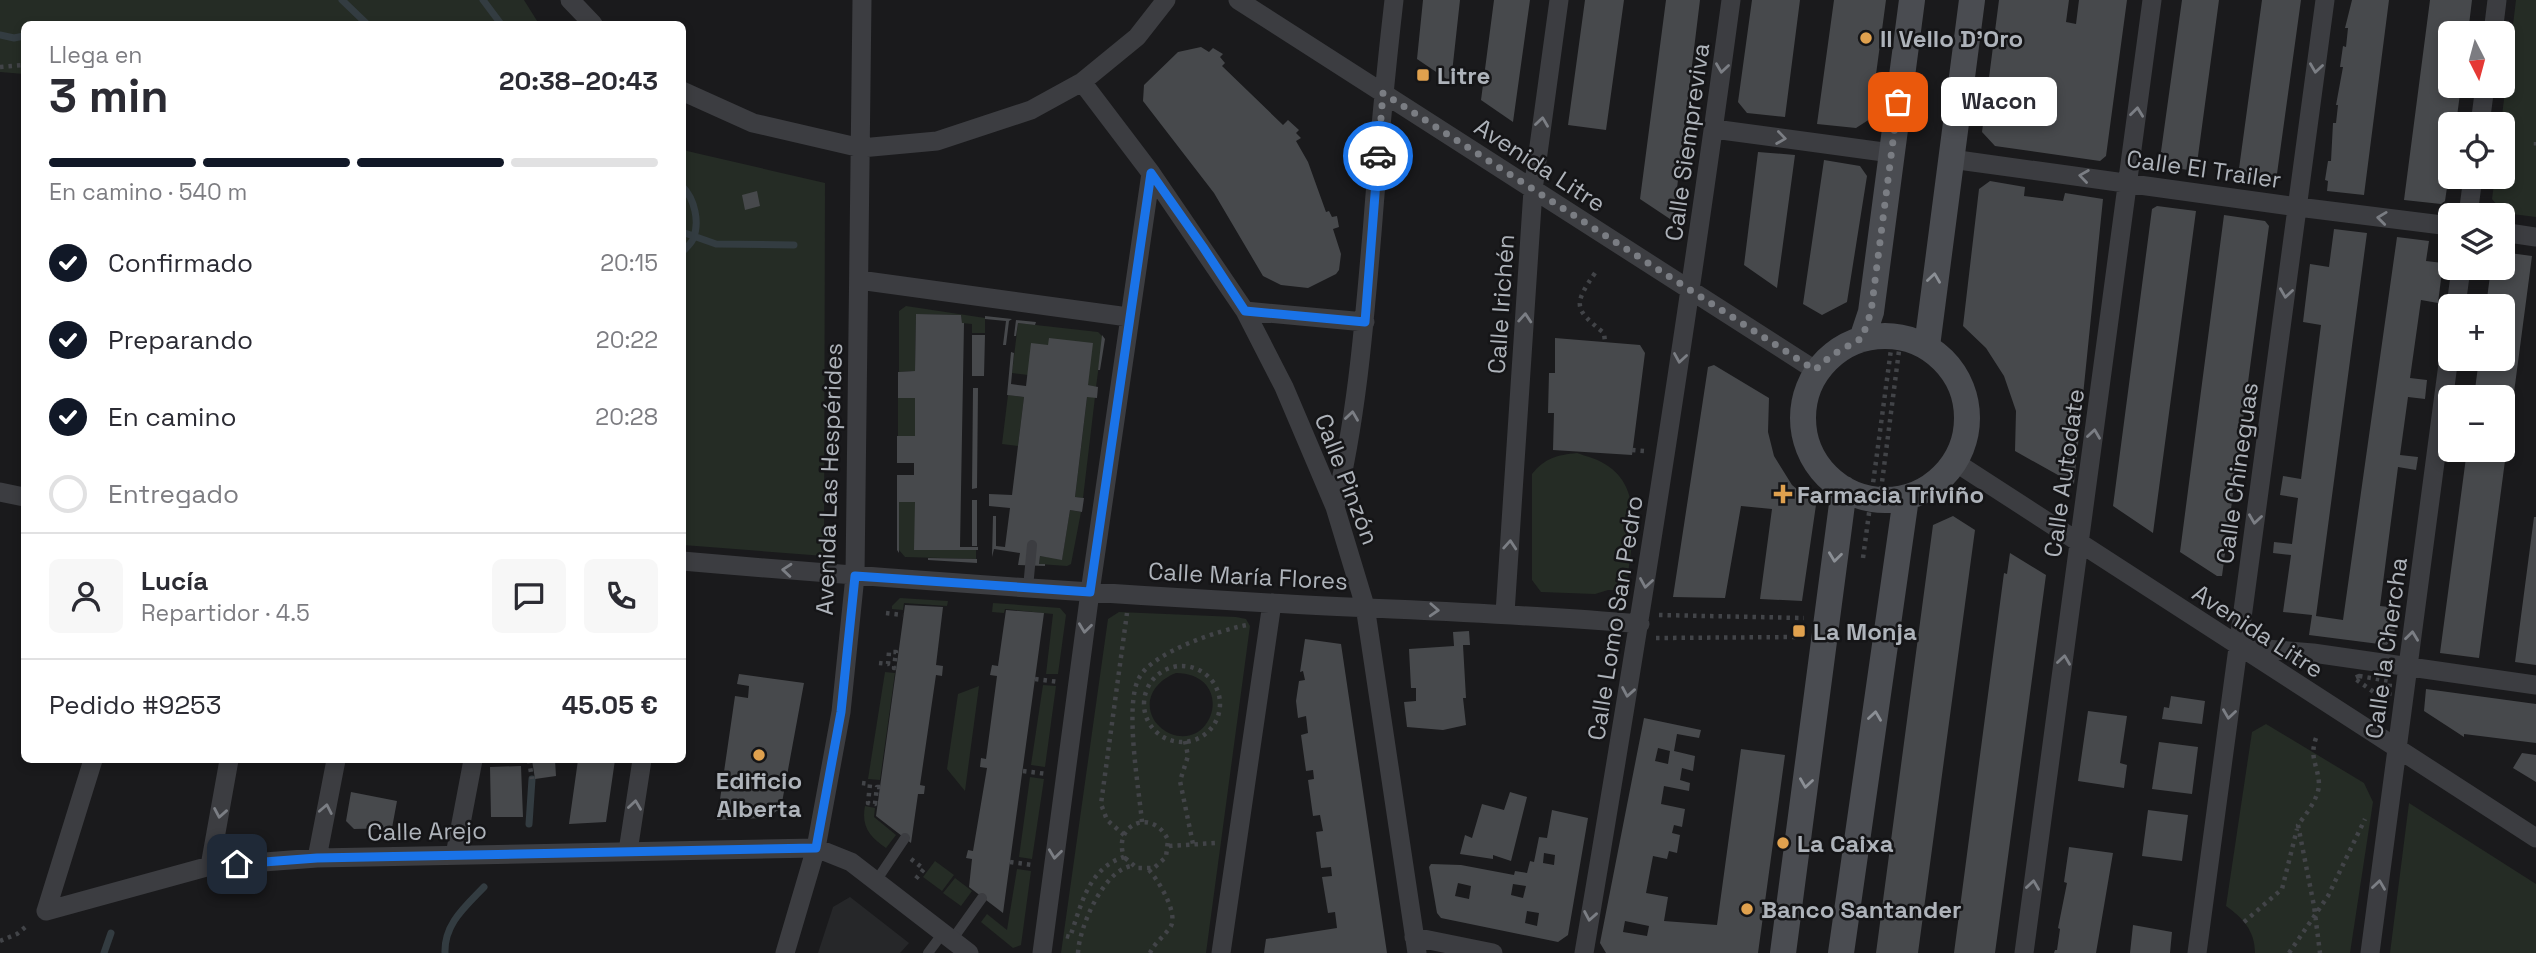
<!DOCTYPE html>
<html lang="es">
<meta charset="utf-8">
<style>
:root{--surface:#fff;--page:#f7f7f7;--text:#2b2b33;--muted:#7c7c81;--line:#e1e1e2;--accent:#111827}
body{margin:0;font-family:"Space Grotesk",sans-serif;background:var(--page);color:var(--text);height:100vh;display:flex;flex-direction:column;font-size:26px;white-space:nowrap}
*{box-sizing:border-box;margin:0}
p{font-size:23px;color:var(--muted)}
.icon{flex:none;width:38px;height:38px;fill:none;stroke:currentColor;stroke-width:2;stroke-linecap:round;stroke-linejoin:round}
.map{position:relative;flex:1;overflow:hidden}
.panel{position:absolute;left:21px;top:21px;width:665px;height:742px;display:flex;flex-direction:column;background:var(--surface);border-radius:10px;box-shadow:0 4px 10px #0003}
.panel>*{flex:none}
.needle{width:46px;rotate:174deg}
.buttons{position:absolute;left:2438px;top:21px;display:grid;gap:14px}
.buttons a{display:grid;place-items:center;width:77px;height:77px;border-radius:10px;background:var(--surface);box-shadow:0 4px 10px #0003;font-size:35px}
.pin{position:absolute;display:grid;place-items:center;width:60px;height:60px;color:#fff;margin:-30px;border-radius:14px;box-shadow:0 4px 10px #0006}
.courier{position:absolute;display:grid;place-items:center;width:70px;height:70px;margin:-35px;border:5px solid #1a73e8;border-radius:50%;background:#fff;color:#222;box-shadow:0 2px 9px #0007}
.bubble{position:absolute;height:49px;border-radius:10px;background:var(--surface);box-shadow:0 4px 10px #0003;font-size:23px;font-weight:700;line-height:49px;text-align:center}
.headline em{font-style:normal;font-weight:700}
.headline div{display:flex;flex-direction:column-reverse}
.headline{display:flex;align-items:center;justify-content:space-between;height:119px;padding:0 28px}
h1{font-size:46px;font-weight:700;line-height:52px}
.bar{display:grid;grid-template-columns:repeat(4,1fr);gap:10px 7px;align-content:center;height:84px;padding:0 28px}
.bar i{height:9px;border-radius:5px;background:var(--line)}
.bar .selected{background:var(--accent)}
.bar p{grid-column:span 4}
.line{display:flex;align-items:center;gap:18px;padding:0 28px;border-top:2px solid var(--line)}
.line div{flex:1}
.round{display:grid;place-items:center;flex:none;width:74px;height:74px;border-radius:10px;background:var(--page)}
ol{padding:0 28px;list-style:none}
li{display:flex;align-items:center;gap:21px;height:77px}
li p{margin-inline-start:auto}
li .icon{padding:7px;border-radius:50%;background:var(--accent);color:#fff;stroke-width:4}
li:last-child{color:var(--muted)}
li i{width:38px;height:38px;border:4px solid var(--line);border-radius:50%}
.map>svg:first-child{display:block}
</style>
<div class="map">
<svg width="2536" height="953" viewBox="0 0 2536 953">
<rect width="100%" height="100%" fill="#1a1a1c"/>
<path fill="#262729" d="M850,897L909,943L900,953H818L833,907Z"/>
<path fill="#252c25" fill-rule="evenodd" d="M0,0H524L539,24H24V74L0,72Z
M2516,0H2536V217L2504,213L2492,199L2495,177H2502L2501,124Z
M682,147L687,151L825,183L824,556L683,545Z
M906,306L985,318V333H972V324L962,323L961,315L916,314L915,371L899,372V311Z
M1018,323L1098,332L1102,336V342L1096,387L1088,385L1048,345L1028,375L1012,373Z
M1008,395L1024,397L1018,446L1002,444Z
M1087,397H1095L1083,498L1075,497Z
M898,398H915V436H898Z
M1577,453C1585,456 1595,458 1603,463C1648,487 1630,549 1626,590H1608L1595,594L1541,592L1532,580V474C1545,458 1557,455 1577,453Z
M899,502H915V550H976V559L905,557L899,550Z
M1070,510L1081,512L1071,564L1067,566L1039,564L1040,556L1062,559Z
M900,598L948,601L947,606L904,603L903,610L892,609V606Z
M993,603L1060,608L1066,615L1058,674H1046L1053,614L1005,609L1004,613L992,612Z
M1119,612L1236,617L1246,619L1250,626L1206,953H1061L1108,619ZM1176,673C1235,674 1215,750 1171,734C1164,731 1158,726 1154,720C1142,699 1157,680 1176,673Z
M885,672L895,673L880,780L868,779Z
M1043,685L1056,686L1045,767L1031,765Z
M979,686L965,791L947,769L958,694Z
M2266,724L2364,783L2373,802L2350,953H2255C2255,931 2243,918 2226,906L2252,732Z
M1030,777L1044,779L1032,859L1019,857Z
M2409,803L2536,884V953H2390Z
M865,806L875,808L874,817L896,835L886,848C870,837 861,827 865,806Z
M935,861L954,875L942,891L923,877Z
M1017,869L1031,871L1021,945L1013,948L981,922L987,914L1007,930Z
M955,878L972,891L961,906L943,893Z"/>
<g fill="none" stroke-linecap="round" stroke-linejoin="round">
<path stroke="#333c41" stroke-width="7" d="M342,0L367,24
M483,0L501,24
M0,35L14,38L24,36
M682,186C695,199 700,223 693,239C691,244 686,248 682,252
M682,232L716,244L794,245
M529,824L532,779
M104,953L111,933
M445,953C444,924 465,907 484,887"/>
</g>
<path fill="#47494c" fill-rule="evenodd" d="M1423,0H1460L1451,82L1417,59Z
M1494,0H1530L1513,122L1481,100Z
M1585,0H1624L1606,130L1568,125Z
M1666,0H1700L1673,221L1640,199Z
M1752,0H1800L1785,117L1747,113L1738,102Z
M1834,0H1886L1870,119L1856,128L1817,124Z
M1999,0H2069L2066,22L2076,24L2079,0H2127L2106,156L2100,161L1995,146L1982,132Z
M2182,0H2219L2196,171L2159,166Z
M2262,0H2301L2276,181L2238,176Z
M2352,0H2389L2364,195L2327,191L2328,181L2325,180L2328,161H2331L2333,123H2336L2338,105H2336L2343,67H2340L2343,46L2346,47L2348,28H2345Z
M2430,0H2472L2468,33H2450V86H2461L2456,124H2450V167L2445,201L2441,204L2404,200Z
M1201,47L1209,52L1213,48L1223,54L1220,57L1225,63L1222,66L1283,125L1288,120L1299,130L1296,133L1301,138L1296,141L1308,162L1326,212L1329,211L1332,217L1337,216L1339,227L1333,229L1341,254L1339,270L1336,274L1308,288L1281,285L1263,276L1214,193L1143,101L1144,85L1178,52Z
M1758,152L1795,155L1777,288L1744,265Z
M1824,160L1860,166L1867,176L1847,302L1822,315L1803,304Z
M1990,181L2025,187L2024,196L2063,201L2065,193L2103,199L2074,484L2015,451L2016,411L2004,376L1986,348L1963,326L1979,189Z
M757,191L760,206L745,210L742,195Z
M2157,206L2196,211L2153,533L2113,506L2152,209Z
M2224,215L2265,221L2269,226L2222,576H2217L2180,552Z
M2334,229L2367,233L2316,616L2343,620L2397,237L2429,241L2426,261L2443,263L2438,303L2421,300L2410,378L2427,380L2425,399L2408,397L2400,455L2418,457L2416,470L2398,467L2380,606L2398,608L2394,635L2387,645L2309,635L2312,615L2283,612L2291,555L2273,553L2274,542L2292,544L2298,498L2280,495L2283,476L2301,479L2321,325L2303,322L2310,264L2329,267Z
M2502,252L2532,256L2479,658L2440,653L2467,450H2502V397H2474L2479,359H2502V306H2486L2491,268H2502Z
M916,314L961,315L962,323H964L960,547H978V550H914L915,502H899V553L897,550V475H914V463H897V436H915V398H898V372L915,371Z
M985,316L1012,319L1009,321L1006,345H1003L1006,321L985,319Z
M1016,320L1036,322L1035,325L1018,323L1016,336H1014Z
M972,335H985L984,376H972Z
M1102,335L1105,339L1100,370H1098Z
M1049,338L1093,343L1088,385L1098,387L1097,398L1087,397L1075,497L1084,498L1082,512L1070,510L1062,560L1040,556L1039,564H1045V566L1018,565L1020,553L994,549L992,557L993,516H996V546L1005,547L1010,508L989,506V494L1012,495L1024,397L1007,395L1011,352L1014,353L1011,384L1026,386L1031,343L1048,345Z
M1555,338L1640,345L1645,353L1632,455L1553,450L1554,413H1548L1549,373H1555Z
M1714,365L1769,398L1768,432L1774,456L1792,485L1816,505L1802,601L1760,599L1772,509L1741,506L1725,598L1673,597L1708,367Z
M973,388H978L977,488L972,489Z
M972,500H977V546H972Z
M1953,516L1975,530L1918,953H1876L1933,525Z
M2534,517H2536V665L2515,662Z
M2010,553L2046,575L1995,953H1954L2004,573L2007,574Z
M928,558L977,559V563L928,560Z
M905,605L943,607L936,665L943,666L942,676L936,675L920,785L925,786L924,794H918L911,843L876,816Z
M1006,610L1044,613L1003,913L969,887L972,859L966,858L968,850L973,851L987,768L980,767L981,758L986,759L997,676L990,675L992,665L998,666Z
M1469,631L1470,645H1463L1466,698H1463L1466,725L1443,730L1407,727L1404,702L1416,701V688H1411L1409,649L1454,646L1453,632Z
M1305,639L1341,644L1387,953H1264L1266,939L1337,928L1335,912L1328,913L1322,877L1332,876L1331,867L1321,868L1316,832L1323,831L1320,815L1313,816L1308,780L1314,779L1313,770L1306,771L1301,735L1308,733L1306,716L1298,718L1296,701L1299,681L1305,680L1303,671L1300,672Z
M739,674L804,683L781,808L767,818L717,820L735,696L748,698L749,686L737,684Z
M2426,689L2536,704V743L2464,734V737L2424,711Z
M2171,696L2205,701L2202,724L2162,719L2164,707L2169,708Z
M2088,711L2127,716L2120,763L2127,765L2124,788L2078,781Z
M1644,718L1701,730L1699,738L1677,734L1674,751L1695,756L1693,771L1682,768L1680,780L1690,783L1689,791L1664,786L1661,804L1685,809L1682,827L1674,825L1672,833L1680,835L1677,853L1669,851L1667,859L1653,856L1646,893L1668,897L1664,921L1717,925L1741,749L1785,755L1758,953H1606L1600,943ZM1658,748L1670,751L1668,764L1655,761ZM1625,921L1649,926L1647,936L1623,932Z
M2159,742L2198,747L2192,794L2152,789Z
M2522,753L2536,755V782L2513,768Z
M532,760H555L556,776L535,779Z
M578,760H615L606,822L569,824Z
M521,766L523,817H491L490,767Z
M351,792L397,801L392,828L354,829L346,821Z
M1510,792L1527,797L1511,861L1493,855V859L1460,854L1465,835L1472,838L1482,804L1504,810Z
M1552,810L1588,818L1568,935L1558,942L1441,918L1437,913L1429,867L1431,864L1461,865L1514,875L1515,871L1527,873L1530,861L1534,862L1539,837L1547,838ZM1544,853L1555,855L1554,865L1543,863ZM1458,883L1471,886L1469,899L1455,896ZM1513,884L1526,886L1523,898L1511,895ZM1527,911L1539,913L1537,926L1525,923Z
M2148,810L2188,815L2182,861L2142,856Z
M2069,847L2113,853L2096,953H2054L2055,950H2057L2060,929L2058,928L2067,883L2064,882Z
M2133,925L2172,932L2170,953H2130Z"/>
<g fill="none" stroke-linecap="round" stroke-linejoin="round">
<path stroke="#424448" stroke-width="4.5" stroke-dasharray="3.5 5" stroke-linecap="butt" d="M0,67L24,65
M2536,142V147
M1595,273C1573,305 1574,309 1604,333L1605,342
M1632,450L1645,451
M1881,490L1900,343
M1863,558L1894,327
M886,613L903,615
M1659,615L1804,618
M1656,638L1801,637
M879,663L888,664L889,652H896L894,668H897
M1144 704a38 38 0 1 1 76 0a38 38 0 1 1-76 0Z
M2359,676L2390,681L2389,699L2385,700L2354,678Z
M1035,679L1059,682
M2316,738C2309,758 2318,765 2319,784C2319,798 2306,814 2298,825L2314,906L2320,953
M1185,741L1188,756L1180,781L1193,844
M529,760L532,779
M1023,771L1047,774
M862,783L870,784L868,803L875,804L877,787H881
M1142,822C1139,789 1124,705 1139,678C1152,652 1220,630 1247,625
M1124,835L1107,820L1101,804L1127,613
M1169,846L1216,843
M911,859L924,869L914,881
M1010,862L1033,865
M1149,870C1158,880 1178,912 1171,926C1165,936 1155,942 1150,953
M2244,922L2282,889L2297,829
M1066,936L1070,937C1081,906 1088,868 1124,857C1112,824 1153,807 1168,840L1166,857L1154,868H1137L1124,857
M0,941L17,934L29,924
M1078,953C1079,928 1103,871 1131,866
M2289,953L2328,896L2365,819"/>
<path stroke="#3c3d41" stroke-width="10" d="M1028,588L1032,545
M876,881L905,838
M952,940L982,898
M928,953L943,933"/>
<path stroke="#3c3d41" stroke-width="19" d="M570,0L593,24
M1238,0L1815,370
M2493,33L2497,0
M1082,82L1151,173L1245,311L1284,387L1335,507L1365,606L1417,953
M682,91L753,123L861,148L937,141L1031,110L1082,82L1137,37L1166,0
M2480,124L2485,86
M1714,129L1891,153
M1951,159L2298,207L2450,226
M2468,215L2473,177
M2502,232L2536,237
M859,280L1128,317
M2456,306L2461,268
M1245,311L1365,322
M1955,462L2536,838
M0,492L24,497
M1335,507C1357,417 1364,325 1372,233C1378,155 1385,78 1394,0
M682,561C878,578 1073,592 1269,603C1393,610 1516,613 1640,624
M1505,613L1533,190L1559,0
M2242,647L2313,653L2536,685
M628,851L642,760
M455,855L473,760
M317,858L336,760
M210,866L229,760
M46,911L210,866L317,858L816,848L851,862L969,953
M46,911L93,760
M1414,937L1493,953
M785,953L816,848L841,712L855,576L862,0
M1042,953L1090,592L1151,173
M1221,953L1272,603
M1584,953C1638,636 1688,319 1731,0
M2024,953L2152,0
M2197,953L2325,0
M2370,953L2450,349"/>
<path stroke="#4a4c51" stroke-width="26" d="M1803 418a82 82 0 1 1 164 0a82 82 0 1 1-164 0Z
M1862,339L1871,312L1912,0
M1927,346L1972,0
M1783,953L1844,489
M1841,953L1906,498"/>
</g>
<defs><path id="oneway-chevron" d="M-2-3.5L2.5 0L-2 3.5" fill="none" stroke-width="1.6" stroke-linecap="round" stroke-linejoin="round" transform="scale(1.75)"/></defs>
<g stroke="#7b7e84">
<use href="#oneway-chevron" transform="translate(1722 68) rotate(98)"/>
<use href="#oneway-chevron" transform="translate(2316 68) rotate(98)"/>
<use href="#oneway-chevron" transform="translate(2137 112) rotate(-83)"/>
<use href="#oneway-chevron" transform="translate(1542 122) rotate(-82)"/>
<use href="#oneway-chevron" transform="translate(1781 138) rotate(8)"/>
<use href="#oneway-chevron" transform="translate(2084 176) rotate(-172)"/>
<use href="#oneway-chevron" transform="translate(2382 218) rotate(-173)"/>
<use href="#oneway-chevron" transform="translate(2286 293) rotate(98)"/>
<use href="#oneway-chevron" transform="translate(1525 318) rotate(-86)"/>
<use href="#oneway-chevron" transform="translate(1680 358) rotate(99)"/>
<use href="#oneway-chevron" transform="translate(1352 416) rotate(-82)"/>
<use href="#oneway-chevron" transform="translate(2094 434) rotate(-82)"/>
<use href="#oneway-chevron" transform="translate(2255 519) rotate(98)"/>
<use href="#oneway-chevron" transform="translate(1510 545) rotate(-86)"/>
<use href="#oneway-chevron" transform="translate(787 570) rotate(-175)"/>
<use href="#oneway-chevron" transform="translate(1646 583) rotate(99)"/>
<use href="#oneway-chevron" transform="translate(1434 610) rotate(3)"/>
<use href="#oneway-chevron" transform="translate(1085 628) rotate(97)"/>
<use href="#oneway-chevron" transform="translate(2412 636) rotate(-83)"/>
<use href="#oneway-chevron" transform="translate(2064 660) rotate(-82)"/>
<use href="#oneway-chevron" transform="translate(1628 692) rotate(100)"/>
<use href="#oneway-chevron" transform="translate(2229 714) rotate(98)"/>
<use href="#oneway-chevron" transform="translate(635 805) rotate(-82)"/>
<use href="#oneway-chevron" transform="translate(326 809) rotate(-79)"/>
<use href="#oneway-chevron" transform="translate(220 813) rotate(100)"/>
<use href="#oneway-chevron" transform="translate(1055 854) rotate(97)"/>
<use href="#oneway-chevron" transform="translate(2033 885) rotate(-82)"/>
<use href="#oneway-chevron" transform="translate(2379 885) rotate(-82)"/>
<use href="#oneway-chevron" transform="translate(1590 916) rotate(100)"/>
</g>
<g stroke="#8b8f95">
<use href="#oneway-chevron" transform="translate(1934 278) rotate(-82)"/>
<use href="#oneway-chevron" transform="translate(1835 557) rotate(97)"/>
<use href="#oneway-chevron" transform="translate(1875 716) rotate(-82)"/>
<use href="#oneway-chevron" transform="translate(1806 783) rotate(98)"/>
</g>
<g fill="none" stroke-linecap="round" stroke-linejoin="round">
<path stroke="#7a7d83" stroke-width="7" stroke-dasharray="0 12.6" d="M1378,156L1383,93L1815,370L1832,355L1862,338L1871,312L1898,102"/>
<path stroke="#1a73e8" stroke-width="9" d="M237,864L317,858L816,848L841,712L855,576L1090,592L1151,173L1203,247L1245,311L1365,322L1378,156"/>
</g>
<g fill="#e0a14e" stroke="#151517" stroke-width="2.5">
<circle cx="1866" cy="38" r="7"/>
<rect x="1416" y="68" width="14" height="14" rx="3.5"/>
<path d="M1779.5 483.5h7v7h7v7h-7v7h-7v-7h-7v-7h7z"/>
<rect x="1792" y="624" width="14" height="14" rx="3.5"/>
<circle cx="759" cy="755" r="7"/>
<circle cx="1783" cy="843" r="7"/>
<circle cx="1747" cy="909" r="7"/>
</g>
<g text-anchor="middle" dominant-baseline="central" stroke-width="5" stroke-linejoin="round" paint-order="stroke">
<g font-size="24" font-weight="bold" fill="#aeb3ba" stroke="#151517" text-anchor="start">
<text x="1880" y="38">Il Vello D'Oro</text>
<text x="1437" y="75">Litre</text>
<text x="1797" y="494">Farmacia Triviño</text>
<text x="1813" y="631">La Monja</text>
<text x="759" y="780" text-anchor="middle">Edificio<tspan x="759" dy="28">Alberta</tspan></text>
<text x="1797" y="843">La Caixa</text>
<text x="1761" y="909">Banco Santander</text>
</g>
<g font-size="24" fill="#aeb3ba" stroke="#151517">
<text transform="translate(1687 142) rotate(-82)">Calle Siempreviva</text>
<text transform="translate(1540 165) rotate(33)">Avenida Litre</text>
<text transform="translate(2204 169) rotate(8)">Calle El Trailer</text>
<text transform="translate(1501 304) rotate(-86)">Calle Irichén</text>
<text transform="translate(2064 473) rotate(-82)">Calle Autodate</text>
<text transform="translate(2237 473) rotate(-82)">Calle Chineguas</text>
<text transform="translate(829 479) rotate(-88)">Avenida Las Hespérides</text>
<text transform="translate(1347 479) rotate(69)">Calle Pinzón</text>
<text transform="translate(1248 576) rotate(3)">Calle María Flores</text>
<text transform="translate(1615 618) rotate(-81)">Calle Lomo San Pedro</text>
<text transform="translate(2258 631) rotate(33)">Avenida Litre</text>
<text transform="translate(2386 648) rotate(-82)">Calle la Chercha</text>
<text transform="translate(427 831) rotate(-1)">Calle Arejo</text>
</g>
</g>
</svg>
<div class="buttons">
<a><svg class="needle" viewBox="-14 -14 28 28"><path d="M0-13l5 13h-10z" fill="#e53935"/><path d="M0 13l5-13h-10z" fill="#7c7c81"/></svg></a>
<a><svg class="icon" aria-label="locate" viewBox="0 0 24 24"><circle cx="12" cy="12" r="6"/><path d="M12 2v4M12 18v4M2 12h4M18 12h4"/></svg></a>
<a><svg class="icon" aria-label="layers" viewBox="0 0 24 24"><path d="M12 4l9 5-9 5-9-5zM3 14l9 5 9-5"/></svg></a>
<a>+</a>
<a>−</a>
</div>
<div class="pin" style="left:1898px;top:102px;background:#ea580c"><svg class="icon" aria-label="bag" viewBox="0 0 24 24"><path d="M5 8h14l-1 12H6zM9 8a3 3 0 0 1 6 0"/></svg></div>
<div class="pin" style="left:237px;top:864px;background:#1f2937"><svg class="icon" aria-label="home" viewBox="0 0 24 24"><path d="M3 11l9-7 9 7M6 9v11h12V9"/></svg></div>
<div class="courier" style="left:1378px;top:156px"><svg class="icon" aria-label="car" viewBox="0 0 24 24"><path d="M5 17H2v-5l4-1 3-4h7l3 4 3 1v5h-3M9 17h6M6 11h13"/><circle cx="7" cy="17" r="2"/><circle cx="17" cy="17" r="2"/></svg></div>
<div class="bubble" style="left:1941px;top:77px;width:116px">Wacon</div>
<section class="panel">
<div class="headline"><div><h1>3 min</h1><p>Llega en</p></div><em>20:38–20:43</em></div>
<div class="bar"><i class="selected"></i><i class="selected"></i><i class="selected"></i><i></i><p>En camino · 540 m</p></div>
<ol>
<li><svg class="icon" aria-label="check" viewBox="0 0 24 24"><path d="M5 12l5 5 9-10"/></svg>Confirmado<p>20:15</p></li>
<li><svg class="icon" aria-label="check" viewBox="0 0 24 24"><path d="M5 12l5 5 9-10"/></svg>Preparando<p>20:22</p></li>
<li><svg class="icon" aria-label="check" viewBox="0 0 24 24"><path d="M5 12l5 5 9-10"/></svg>En camino<p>20:28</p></li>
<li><i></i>Entregado</li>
</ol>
<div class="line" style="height:126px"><a class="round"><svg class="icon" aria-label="person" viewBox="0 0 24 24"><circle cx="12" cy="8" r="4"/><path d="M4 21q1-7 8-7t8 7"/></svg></a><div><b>Lucía</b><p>Repartidor · 4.5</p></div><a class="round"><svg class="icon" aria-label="chat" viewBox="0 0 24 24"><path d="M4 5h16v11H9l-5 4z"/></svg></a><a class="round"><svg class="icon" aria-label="phone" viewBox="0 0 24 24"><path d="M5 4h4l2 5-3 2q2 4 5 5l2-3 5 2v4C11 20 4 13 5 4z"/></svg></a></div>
<div class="line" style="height:91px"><div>Pedido #9253</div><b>45.05 €</b></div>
</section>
</div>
